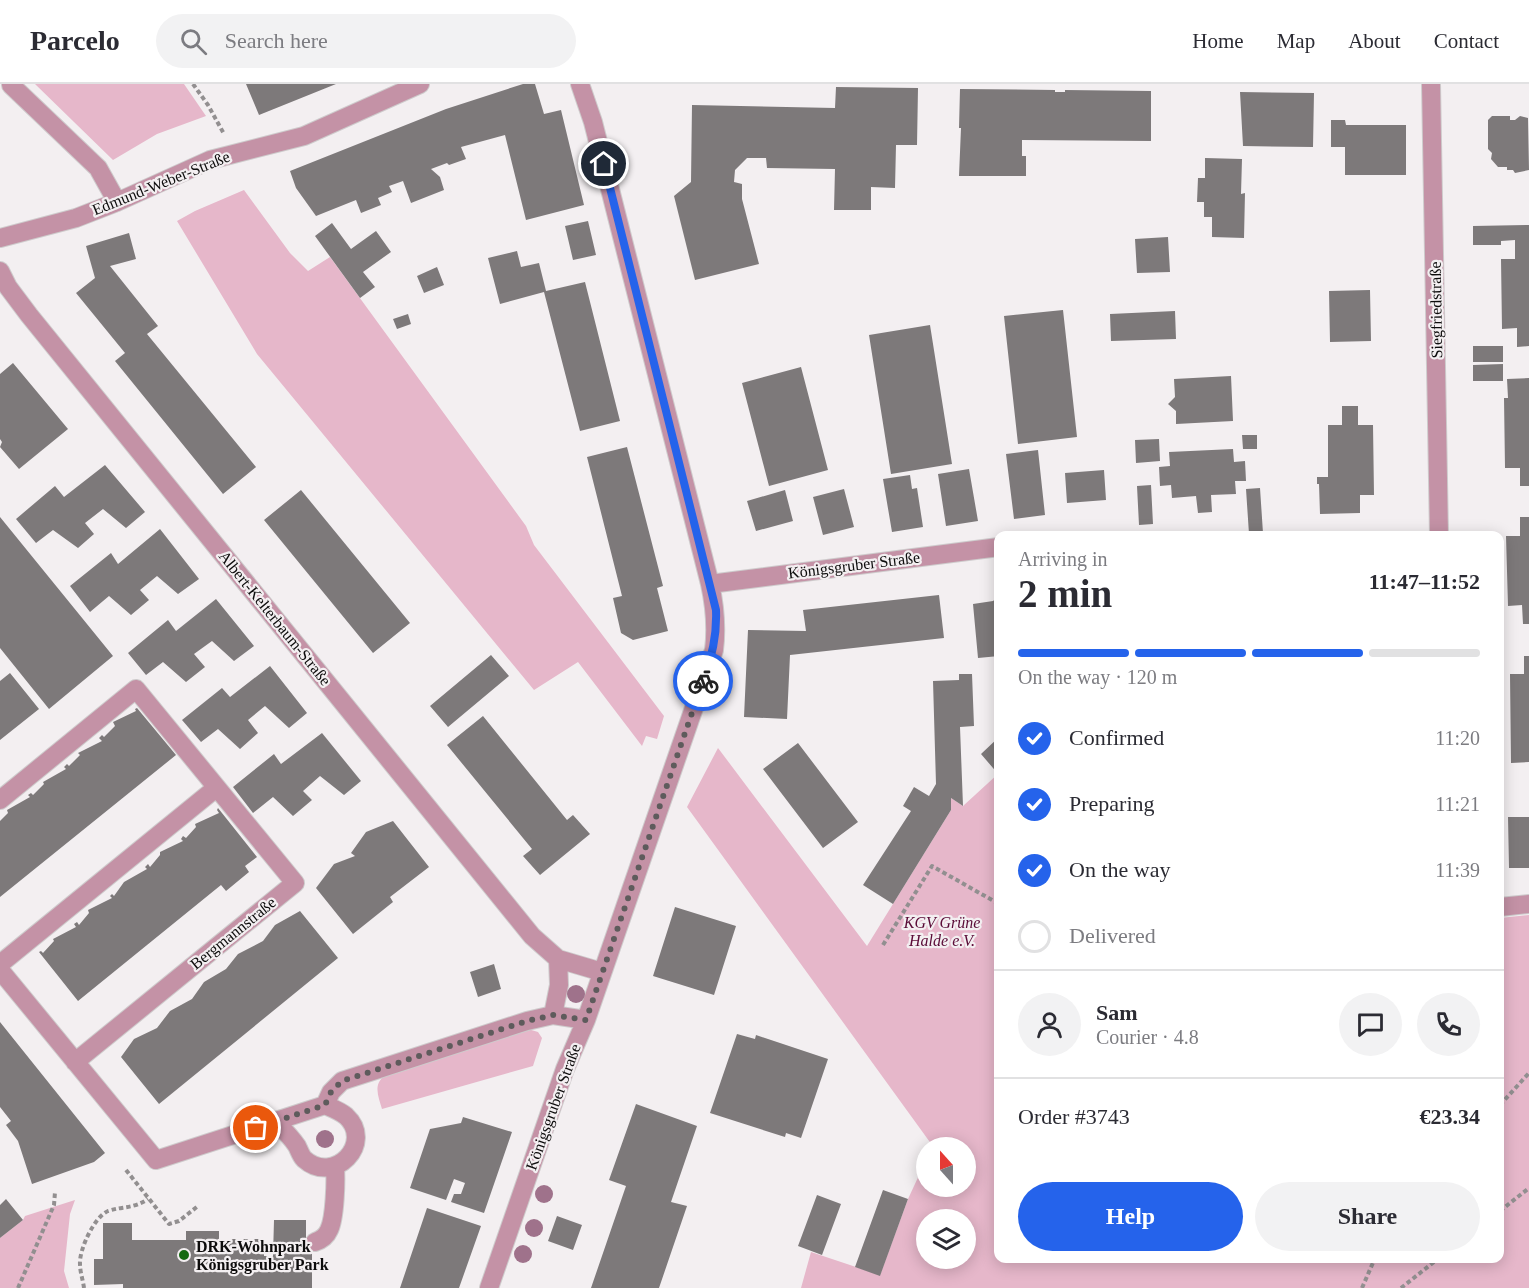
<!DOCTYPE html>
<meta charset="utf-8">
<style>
:root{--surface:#fff;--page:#f2f2f3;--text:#2b2b33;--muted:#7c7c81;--line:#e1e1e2;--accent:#2563eb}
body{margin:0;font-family:"Times New Roman",serif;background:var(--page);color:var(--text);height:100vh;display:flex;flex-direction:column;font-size:22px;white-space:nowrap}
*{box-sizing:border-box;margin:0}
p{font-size:20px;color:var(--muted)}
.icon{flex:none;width:33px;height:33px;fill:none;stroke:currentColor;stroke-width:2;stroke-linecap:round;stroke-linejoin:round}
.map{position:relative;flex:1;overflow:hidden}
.panel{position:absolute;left:994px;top:447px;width:510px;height:732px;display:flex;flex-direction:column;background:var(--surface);border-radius:12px;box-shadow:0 3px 15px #0003}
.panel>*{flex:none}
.needle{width:39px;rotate:339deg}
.tools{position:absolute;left:916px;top:1053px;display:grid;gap:12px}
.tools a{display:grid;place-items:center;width:60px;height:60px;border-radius:50%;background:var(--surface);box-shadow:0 3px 15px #0003;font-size:30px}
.pin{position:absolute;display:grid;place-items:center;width:51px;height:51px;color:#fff;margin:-26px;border:3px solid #fff;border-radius:50%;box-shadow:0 2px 6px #0007}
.courier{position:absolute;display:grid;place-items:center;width:60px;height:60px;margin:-30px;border:4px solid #2563eb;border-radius:50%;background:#fff;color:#222;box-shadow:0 2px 8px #0007}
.summary em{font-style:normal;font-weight:700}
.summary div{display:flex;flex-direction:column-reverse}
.summary{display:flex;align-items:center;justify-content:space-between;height:102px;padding:0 24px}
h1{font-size:39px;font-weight:700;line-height:45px}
.bar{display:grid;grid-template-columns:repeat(4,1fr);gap:9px 6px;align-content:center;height:72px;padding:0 24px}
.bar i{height:8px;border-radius:4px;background:var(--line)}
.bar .on{background:var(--accent)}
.bar p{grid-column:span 4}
.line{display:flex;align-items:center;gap:15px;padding:0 24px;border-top:2px solid var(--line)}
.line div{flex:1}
.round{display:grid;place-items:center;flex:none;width:63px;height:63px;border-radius:32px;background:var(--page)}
ol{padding:0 24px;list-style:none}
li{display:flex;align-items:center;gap:18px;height:66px}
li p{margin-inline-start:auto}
li .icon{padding:6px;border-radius:50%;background:var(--accent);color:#fff;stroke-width:4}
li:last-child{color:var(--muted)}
li i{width:33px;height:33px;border:3px solid var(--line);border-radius:50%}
.action{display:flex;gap:12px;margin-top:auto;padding:12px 24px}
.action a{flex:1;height:69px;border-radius:36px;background:var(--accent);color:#fff;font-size:24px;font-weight:700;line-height:69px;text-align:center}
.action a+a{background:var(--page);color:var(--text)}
header{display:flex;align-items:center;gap:36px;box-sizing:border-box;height:84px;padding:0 30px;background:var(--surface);border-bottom:2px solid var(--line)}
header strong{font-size:28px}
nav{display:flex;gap:33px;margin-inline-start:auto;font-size:21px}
.search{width:420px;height:54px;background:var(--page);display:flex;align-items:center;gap:15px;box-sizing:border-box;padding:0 21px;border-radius:33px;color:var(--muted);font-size:22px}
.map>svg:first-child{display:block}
</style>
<header>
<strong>Parcelo</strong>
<div class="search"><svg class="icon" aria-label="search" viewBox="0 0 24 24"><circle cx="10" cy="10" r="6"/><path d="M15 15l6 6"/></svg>Search here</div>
<nav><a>Home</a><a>Map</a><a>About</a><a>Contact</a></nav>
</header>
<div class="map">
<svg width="1529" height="1204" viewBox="0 0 1529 1204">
<rect width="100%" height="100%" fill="#f3eff1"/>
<path fill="#e6b7ca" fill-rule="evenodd" d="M35,0H184L206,32L157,50L113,76Z
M244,106L290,169L308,187L330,173L526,442L534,461L664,632L657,655L646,652L642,662L578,578L534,606L257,270L177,137L195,127Z
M718,664L867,862L951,726V714L963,722L999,689V1174H1500V834L1529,831V1204H801L811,1168L880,1191L908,1115L927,1074V1102H966V1064L932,1063V1061L687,723ZM927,1136H966V1174H927Z
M528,945L538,948L542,954L533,982L382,1025C379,1014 373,1002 383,993Z
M75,1116L70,1130L64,1187L69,1204H0V1154L23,1136L25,1132Z"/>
<path fill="#7d797a" d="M246,0H336L259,31Z
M523,0H535L544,30L561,26L584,121L526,136L505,51L461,63L466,75L449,81L447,79L431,85L440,93L444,106L411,119L403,97L389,102L392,108L378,114L381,121L361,129L356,116L316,132L296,104L290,87L446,25Z
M836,3L918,4L917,61H896L895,104L871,103V126H834L835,85L767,84L766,74H747L735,86L734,98L742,100V115L759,180L695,196L674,112L691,98L692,21L835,24Z
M960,5L1055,6V8H1065V6L1151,7V57L1022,56V72H1026V92H959L961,44H959Z
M1240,8L1314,9L1313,63L1243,62Z
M1492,32H1510V36H1515L1520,32L1528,34L1529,86L1515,89L1513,86H1507V83H1498L1491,75L1492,69L1488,65V36Z
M1331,36H1345L1346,41H1406V91H1345V63H1331Z
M1205,74L1242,75L1241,110L1245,109L1244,154L1212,153V133H1204V118H1197L1198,94H1205Z
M588,137L596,171L573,176L565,142Z
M332,139L351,165L376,147L391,168L363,188L375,203L360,214L315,152Z
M1529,141V262L1517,263V244L1502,245L1501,175H1515V156L1501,157V161H1473V142Z
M129,149L136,175L110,182L158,242L147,250L256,383L223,410L115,277L125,269L76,209L95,194L86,162Z
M1168,153L1170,188L1137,189L1135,155Z
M517,167L521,183L539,179L546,207L585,198L620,337L580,347L544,208L500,220L488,174Z
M437,183L444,201L424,209L417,192Z
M1370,206L1371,257L1330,258L1329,207Z
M1063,226L1077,353L1018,360L1004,232Z
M1175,227L1176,255L1111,257L1110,230Z
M408,230L411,240L397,245L393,235Z
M930,241L952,380L891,390L869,251Z
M1473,262H1503V278H1473Z
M13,279L68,345L19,385L0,363L2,358L0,355V290Z
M1503,280V297H1473V281Z
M801,283L828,386L769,402L742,299Z
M1231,292L1233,337L1176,340V327L1168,320L1175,313L1174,295Z
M1529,294V402H1520V384H1505L1504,314H1508L1507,295Z
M1342,322H1358V341H1373L1374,411H1360V429L1320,430L1319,400H1317V393H1328V341H1342Z
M1242,351H1257V365H1243Z
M1159,355L1160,377L1136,379L1135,356Z
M627,363L663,502L657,504L668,547L633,556L621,549L613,514L622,512L587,373Z
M1233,365L1234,378L1245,377L1246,397H1235L1236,410L1211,411L1212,428L1198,429L1196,412L1172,414L1171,401L1160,402L1159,383L1170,382L1169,368Z
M1038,366L1045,431L1014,435L1006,370Z
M105,381L145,428L126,444L103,425L85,439L94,450L78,464L53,446L36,459L16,435L55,402L64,413Z
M969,385L978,437L946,442L938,390Z
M1104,386L1106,416L1067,419L1065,389Z
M910,391L912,405L917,404L923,443L892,448L883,395Z
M1151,401L1153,440L1139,441L1137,402Z
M1260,404L1263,449L1249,450L1246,405Z
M844,405L854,443L823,451L813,413Z
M301,406L410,539L373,569L264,436Z
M785,406L793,437L756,447L747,417Z
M0,433L113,572L49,625L0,564Z
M1520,433H1529V540H1523L1522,521L1508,522L1506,452H1520Z
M160,445L199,495L178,510L157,492L140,506L149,516L131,531L109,512L90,528L70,502L111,469L118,480Z
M939,511L944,554L790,571L787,635L744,633L748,546L806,547L803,526Z
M999,512V572L978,574L973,520L993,517Z
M216,515L254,562L234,577L212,557L194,570L205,583L186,598L163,578L146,591L128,569L168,536L176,547Z
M491,571L509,592L448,643L430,622Z
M1524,572H1529V678L1511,679L1510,590H1524Z
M270,582L307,629L289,644L265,622L248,636L258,649L240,665L218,645L201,658L182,636L222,604L230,613Z
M10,589L39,625L0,656V597Z
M959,590H972L974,642L960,643L963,722L951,714V726L893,820L863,801L911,727L903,722L914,703L929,712L936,700L933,597L959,596Z
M137,624L176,671L0,813V737L8,729L7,726L30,713L28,711L31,709L33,711L44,700L43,698L66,685L64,683L67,680L69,682L80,671L78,669L102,657L99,654L102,651L104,653L115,642L113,638L136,627L135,625Z
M483,632L567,736L573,731L590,750L540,791L523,772L532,765L447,661Z
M322,649L361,697L344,711L320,692L303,707L312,716L293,732L273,713L253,729L233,703L274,670L281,680Z
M999,653V691L981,670Z
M798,659L858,738L823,764L763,685Z
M218,724L257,773L245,782L249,788L226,807L221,801L78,917L39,868L41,867L43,869L54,857L53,855L76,843L74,840L77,838L79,841L89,829L88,826L112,814L110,812L112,810L114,812L124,798L147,785L145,783L148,780L150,783L160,771V768L183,757L181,755L183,752L186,754L196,743L195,740L219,729L217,726Z
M1508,733H1529V784H1509Z
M393,737L429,783L390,813L393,818L353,850L316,804L334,780L355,772L351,769L366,748Z
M675,823L736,842L714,911L653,892Z
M300,827L338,874L159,1020L121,973L134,955L157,944L170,927L192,915L204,898L226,885L238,870L263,857L275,841Z
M494,880L501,905L478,913L470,888Z
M0,938L105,1069L94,1078L32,1100L18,1057L6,1041L11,1037L0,1023Z
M737,950L755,955L756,951L828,975L801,1054L786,1049L785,1053L710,1029Z
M636,1020L697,1042L671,1118L687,1122L659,1204H591L626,1102L609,1096Z
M463,1033L512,1048L484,1129L451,1118L454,1110H461L465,1099L454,1095L446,1116L410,1104L430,1045L461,1039Z
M883,1106L908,1115L880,1192L855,1183Z
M817,1111L841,1120L822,1171L798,1162Z
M6,1115L23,1136L0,1154V1121Z
M427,1124L481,1142L459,1204H400Z
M557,1132L582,1141L573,1166L548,1157Z
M274,1136H306V1169H312V1204H123V1200L94,1201V1175H103V1139H132V1156H186V1147H219V1155H264V1172H273Z"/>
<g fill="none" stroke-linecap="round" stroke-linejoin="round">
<defs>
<path id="minor" d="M1431,0L1439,452
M11,1L98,84L117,118
M0,154L76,134L117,118L210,76L304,52L420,0
M0,187L8,203L29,231L532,852L558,875L602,888
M710,500L999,463
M0,716L136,605L295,799L75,978
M1500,823L1529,820
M0,880L216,704
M0,886L156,1076L325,1021C332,1024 340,1027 346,1032C375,1059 334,1102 304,1075C301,1072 299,1066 297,1062C291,1053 283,1045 276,1038
M553,931L559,901L558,875
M325,1021L331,1008L342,997L527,937L553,931L586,936
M315,1158C321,1156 326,1153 329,1146C335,1134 336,1097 335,1083
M489,1204L565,985L586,936L714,566C717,542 715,523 710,500L593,38L580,0"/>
</defs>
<use href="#minor" stroke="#cecbcc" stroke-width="20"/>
<path stroke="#928f90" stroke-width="4" stroke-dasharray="4.5 3" stroke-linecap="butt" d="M193,0L208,21L224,50
M883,861L932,782L999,820
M1500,1021L1529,989
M126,1086L169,1140L179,1137L198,1122
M1500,1127L1529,1104
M18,1204L54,1121L55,1108
M84,1204C83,1196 80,1188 80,1180C79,1166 94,1133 108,1127C123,1122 133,1125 148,1115
M1362,1204L1375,1174
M1401,1204L1439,1174"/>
<use href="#minor" stroke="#c492a6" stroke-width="18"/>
</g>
<g fill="#9f728b">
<circle cx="576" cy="910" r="9"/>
<circle cx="325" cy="1055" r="9"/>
<circle cx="544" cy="1110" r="9"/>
<circle cx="534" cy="1144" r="9"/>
<circle cx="523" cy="1170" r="9"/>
</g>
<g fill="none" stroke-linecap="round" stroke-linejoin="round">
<path stroke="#5e5b5c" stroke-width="6" stroke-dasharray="0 10.8" d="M256,1044L325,1021L331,1008L342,997L527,937L553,931L586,936L703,597"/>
<path stroke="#2563eb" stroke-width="8" d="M604,80L716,526C717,553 712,571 703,597"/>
</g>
<circle fill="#146a10" stroke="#f3eff1" stroke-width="2" cx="184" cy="1171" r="6"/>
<g text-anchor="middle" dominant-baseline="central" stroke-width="4.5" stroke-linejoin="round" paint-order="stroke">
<g font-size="16" fill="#0d0c0c" stroke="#f3eff1">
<text transform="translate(161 99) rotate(-22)">Edmund-Weber-Straße</text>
<text transform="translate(1436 226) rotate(-91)">Siegfriedstraße</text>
<text transform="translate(854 481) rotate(-7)">Königsgruber Straße</text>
<text transform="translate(275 534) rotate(51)">Albert-Kelterbaum-Straße</text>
<text transform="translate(233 849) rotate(-39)">Bergmannstraße</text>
<text transform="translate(553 1023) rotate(-70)">Königsgruber Straße</text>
</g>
<g font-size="16" font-style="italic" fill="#5a0b37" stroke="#f3eff1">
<text x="942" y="838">KGV Grüne<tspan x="942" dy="18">Halde e.V.</tspan></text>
</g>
<g font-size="16" font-weight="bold" fill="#0d0c0c" stroke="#f3eff1" text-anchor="start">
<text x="196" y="1162">DRK-Wohnpark<tspan x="196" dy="18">Königsgruber Park</tspan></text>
</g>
</g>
</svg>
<div class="tools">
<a><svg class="needle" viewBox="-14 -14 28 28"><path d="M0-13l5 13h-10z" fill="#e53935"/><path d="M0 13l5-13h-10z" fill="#7c7c81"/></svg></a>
<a><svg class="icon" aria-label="layers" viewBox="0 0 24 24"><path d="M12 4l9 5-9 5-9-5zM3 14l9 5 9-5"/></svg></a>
</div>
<div class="pin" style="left:256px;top:1044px;background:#ea580c"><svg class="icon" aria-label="bag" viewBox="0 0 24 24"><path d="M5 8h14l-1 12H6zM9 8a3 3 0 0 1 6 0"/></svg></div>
<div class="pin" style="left:604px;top:80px;background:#1f2937"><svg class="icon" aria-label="home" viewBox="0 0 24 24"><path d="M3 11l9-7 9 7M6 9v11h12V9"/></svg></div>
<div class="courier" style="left:703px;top:597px"><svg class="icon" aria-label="bike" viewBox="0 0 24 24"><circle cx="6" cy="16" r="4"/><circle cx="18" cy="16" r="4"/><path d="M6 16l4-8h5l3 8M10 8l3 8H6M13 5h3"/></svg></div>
<section class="panel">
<div class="summary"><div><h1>2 min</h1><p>Arriving in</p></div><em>11:47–11:52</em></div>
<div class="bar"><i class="on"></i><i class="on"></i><i class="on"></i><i></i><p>On the way · 120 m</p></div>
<ol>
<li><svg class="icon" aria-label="check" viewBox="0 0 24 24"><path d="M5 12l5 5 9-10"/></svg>Confirmed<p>11:20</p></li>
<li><svg class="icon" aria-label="check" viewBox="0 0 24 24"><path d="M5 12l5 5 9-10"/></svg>Preparing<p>11:21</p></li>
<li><svg class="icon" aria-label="check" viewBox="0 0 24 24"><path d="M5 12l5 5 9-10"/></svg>On the way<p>11:39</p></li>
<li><i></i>Delivered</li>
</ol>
<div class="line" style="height:108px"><a class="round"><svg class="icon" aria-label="person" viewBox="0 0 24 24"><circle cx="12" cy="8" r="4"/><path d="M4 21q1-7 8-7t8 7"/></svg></a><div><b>Sam</b><p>Courier · 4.8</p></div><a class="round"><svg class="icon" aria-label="chat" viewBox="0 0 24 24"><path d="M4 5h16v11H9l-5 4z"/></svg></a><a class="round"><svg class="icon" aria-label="phone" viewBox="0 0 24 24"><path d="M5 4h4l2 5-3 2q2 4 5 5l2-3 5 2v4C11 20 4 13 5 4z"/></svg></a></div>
<div class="line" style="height:78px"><div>Order #3743</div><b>€23.34</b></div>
<div class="action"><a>Help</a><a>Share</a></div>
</section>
</div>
